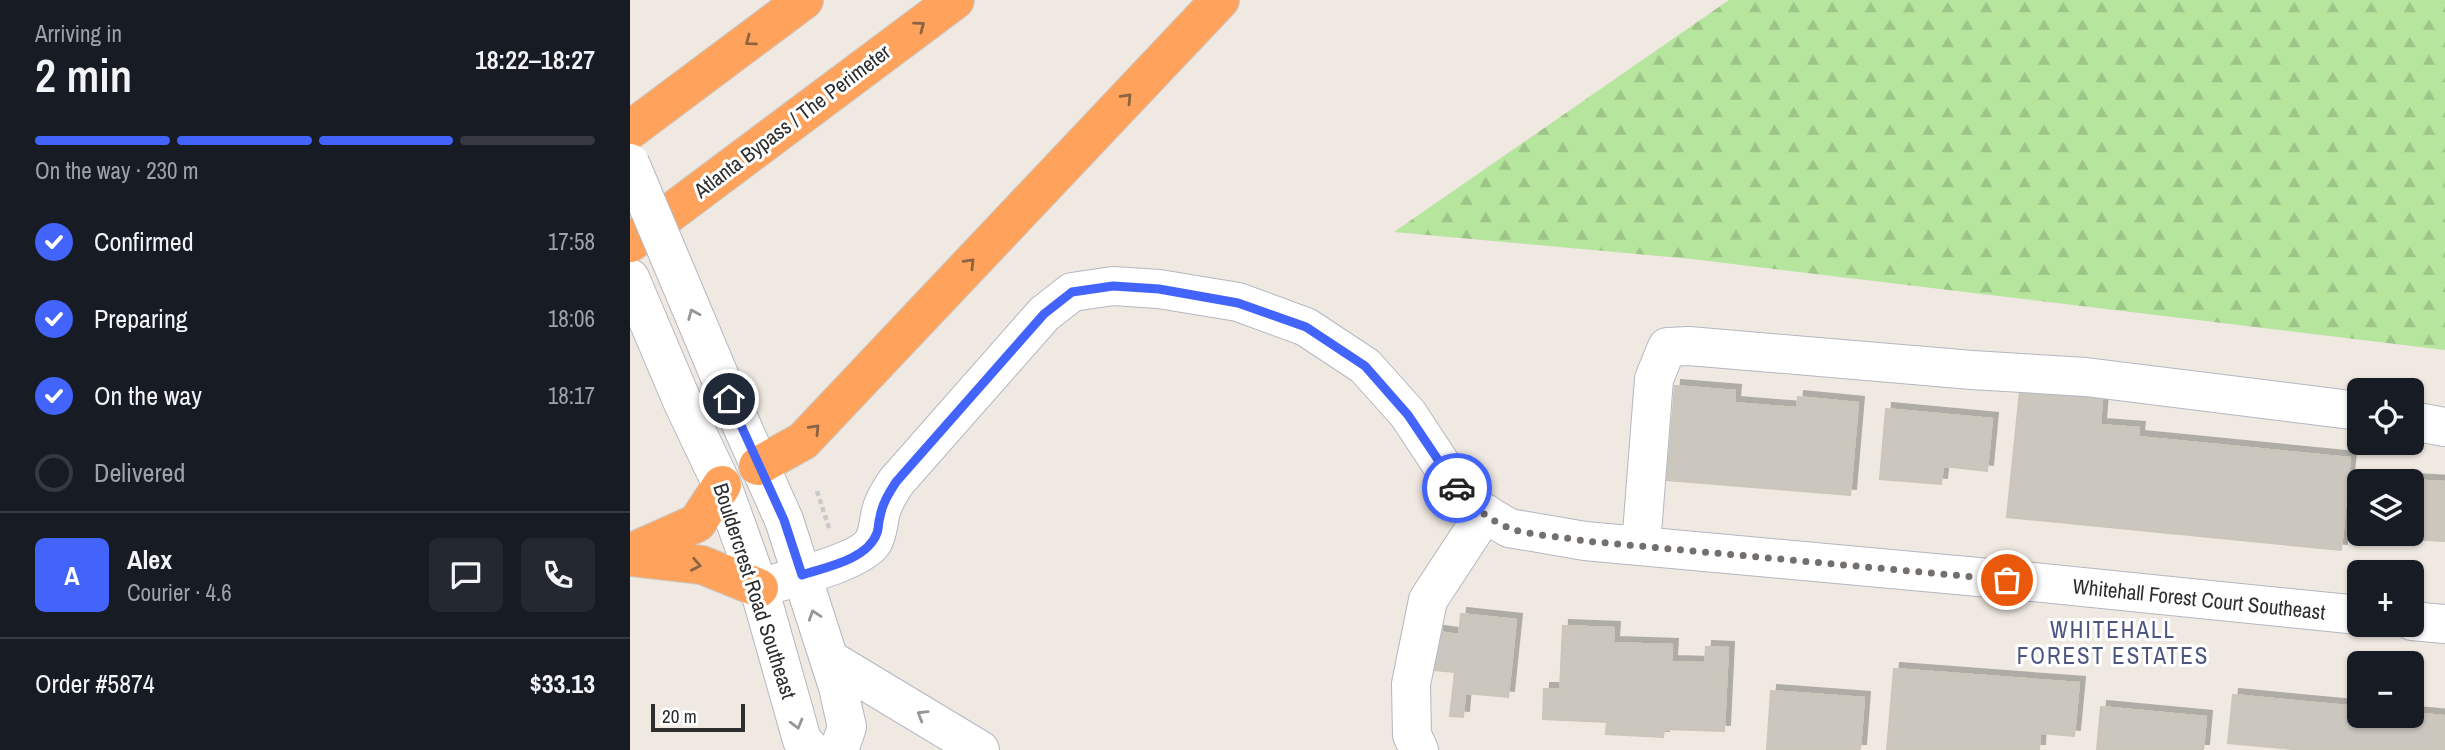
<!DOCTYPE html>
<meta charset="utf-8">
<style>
:root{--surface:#171b24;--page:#242831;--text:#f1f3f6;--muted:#9ea1a6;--line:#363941;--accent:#4264fb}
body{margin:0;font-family:"Archivo Narrow",sans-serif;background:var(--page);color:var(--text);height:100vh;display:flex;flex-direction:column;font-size:26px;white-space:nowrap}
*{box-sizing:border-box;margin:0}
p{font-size:23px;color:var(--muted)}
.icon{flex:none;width:38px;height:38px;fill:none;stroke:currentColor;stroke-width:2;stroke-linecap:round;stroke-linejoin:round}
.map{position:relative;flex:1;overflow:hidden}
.details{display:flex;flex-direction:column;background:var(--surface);width:630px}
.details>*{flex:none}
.tools{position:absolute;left:1717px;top:378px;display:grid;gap:14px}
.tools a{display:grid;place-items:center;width:77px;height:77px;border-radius:10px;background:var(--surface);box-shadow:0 2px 5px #0004;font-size:35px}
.scale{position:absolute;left:21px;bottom:18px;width:94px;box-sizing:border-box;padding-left:7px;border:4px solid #2e2e2e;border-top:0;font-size:19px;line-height:24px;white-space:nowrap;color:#2e2e2e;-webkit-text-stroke:5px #fff;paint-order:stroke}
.pin{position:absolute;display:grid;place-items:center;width:60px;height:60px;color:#fff;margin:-30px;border:4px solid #fff;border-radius:50%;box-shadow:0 2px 7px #0007}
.courier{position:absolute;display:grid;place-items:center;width:70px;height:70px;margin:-35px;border:5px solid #4264fb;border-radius:50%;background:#fff;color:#222;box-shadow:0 2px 9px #0007}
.head em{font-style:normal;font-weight:600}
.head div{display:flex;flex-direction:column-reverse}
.head{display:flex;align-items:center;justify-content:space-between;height:119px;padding:0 35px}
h1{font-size:46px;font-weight:600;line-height:52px}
.bar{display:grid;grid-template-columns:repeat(4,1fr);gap:10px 7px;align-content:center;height:84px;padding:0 35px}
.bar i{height:9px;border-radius:5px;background:var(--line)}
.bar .on{background:var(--accent)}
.bar p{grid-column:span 4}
.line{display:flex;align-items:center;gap:18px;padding:0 35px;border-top:2px solid var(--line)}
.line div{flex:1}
.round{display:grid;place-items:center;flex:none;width:74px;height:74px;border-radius:10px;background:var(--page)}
ol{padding:0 35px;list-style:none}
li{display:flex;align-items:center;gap:21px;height:77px}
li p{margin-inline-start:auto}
li .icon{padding:7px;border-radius:50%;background:var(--accent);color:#fff;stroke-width:4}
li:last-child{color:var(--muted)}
li i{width:38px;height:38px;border:4px solid var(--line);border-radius:50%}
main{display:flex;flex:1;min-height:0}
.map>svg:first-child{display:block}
</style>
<main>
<section class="details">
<div class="head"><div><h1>2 min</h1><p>Arriving in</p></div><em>18:22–18:27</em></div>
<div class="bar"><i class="on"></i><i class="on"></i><i class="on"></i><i></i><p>On the way · 230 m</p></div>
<ol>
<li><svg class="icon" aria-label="check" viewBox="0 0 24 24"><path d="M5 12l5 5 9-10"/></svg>Confirmed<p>17:58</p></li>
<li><svg class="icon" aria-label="check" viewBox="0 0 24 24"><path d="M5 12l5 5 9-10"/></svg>Preparing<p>18:06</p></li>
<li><svg class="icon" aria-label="check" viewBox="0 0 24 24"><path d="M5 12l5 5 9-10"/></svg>On the way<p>18:17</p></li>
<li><i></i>Delivered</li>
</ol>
<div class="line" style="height:126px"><b class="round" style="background:var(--accent);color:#fff">A</b><div><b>Alex</b><p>Courier · 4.6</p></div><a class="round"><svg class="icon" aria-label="chat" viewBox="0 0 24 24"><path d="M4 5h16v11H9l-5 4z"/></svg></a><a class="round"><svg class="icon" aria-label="phone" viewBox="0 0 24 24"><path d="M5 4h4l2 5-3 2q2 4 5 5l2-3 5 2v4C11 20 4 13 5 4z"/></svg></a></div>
<div class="line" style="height:91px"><div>Order #5874</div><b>$33.13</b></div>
</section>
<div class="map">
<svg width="1815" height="750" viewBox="0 0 1815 750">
<defs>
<pattern id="forest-firs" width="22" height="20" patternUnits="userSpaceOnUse" patternTransform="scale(1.75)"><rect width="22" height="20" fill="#b6e59e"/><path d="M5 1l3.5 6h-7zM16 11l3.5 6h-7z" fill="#9dc588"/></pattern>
<filter id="shadow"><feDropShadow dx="6" dy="-6" stdDeviation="0" flood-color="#0004"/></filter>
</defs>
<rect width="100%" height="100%" fill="#efe9e1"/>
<path fill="url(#forest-firs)" d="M1099,0H1815V350L1062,259L764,232Z"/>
<path fill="#cbc7bf" stroke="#cbc5ba" stroke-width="2" filter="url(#shadow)" d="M1391,381L1473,389L1470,425L1509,428L1508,437L1720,458L1711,550L1377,517Z
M1045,386L1105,391L1104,403L1167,408L1168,397L1228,403L1220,495L1037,480Z
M1256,409L1362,419L1357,471L1313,466L1311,484L1250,479Z
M1746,478L1815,482V541L1743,537V534H1782V481H1746Z
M831,614L886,620L878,697L835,693L833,717L820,716L825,672L804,670L808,632L829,635Z
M933,626L984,628L983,643L1042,645L1041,662L1075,663L1076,647L1098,648L1094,731L1034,729L1033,737L976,734L977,722L913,719L914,689H930Z
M1264,669L1449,683L1444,736L1410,733L1409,750H1257Z
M1141,691L1234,698L1230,750H1137Z
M1603,695L1729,707V716H1782V713L1815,716V750H1674L1598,743Z
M1471,707L1576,717L1573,750H1467Z"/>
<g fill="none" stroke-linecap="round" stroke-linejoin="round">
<defs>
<path id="minor" d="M0,278L53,403L92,485L129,588L172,740L181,750
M90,377L154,520L208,687L217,727L209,750
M1782,421L1815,427
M1011,546L1024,379L1037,347L1059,346L1342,370L1456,377L1729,411
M129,588C155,580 229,563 243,542C248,533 248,525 250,516C252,503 259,493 266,482L414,314L442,292L483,286L529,289L608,302L676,327L735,366L778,414L836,502L879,528L955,541L1403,582L1729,615
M1782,621L1815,624
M199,659L350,750
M789,750L782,735L781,684L798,600L855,513"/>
<path id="highway" d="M0,130L174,0
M0,243L325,0
M128,466L173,441L590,0
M0,553L67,523L92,485
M0,557L72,565L129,588"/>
</defs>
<use href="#minor" stroke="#b4b7c1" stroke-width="40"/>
<use href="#highway" stroke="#c9c9c9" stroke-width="40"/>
<path stroke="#c9c9c9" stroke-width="4.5" stroke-dasharray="5 3.5" stroke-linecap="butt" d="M187,491L199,528"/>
<use href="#minor" stroke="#fff" stroke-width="38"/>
<use href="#highway" stroke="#ffa35c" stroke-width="38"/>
<defs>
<path id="minor-bridge" d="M0,163L90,377"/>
</defs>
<use href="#minor-bridge" stroke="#b4b7c1" stroke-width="40" stroke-linecap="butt"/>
<use href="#minor-bridge" stroke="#fff" stroke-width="38"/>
</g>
<defs><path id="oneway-chevron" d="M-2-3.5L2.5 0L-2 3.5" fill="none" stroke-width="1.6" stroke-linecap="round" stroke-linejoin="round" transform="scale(1.75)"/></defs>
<g stroke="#8c6343">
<use href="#oneway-chevron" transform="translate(290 26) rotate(-37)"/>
<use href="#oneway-chevron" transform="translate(120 41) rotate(143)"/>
<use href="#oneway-chevron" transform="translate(497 98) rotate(-46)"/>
<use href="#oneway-chevron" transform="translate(340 263) rotate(-46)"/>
<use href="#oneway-chevron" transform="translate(185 429) rotate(-46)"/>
<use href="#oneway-chevron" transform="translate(66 565) rotate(11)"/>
</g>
<g stroke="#969696">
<use href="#oneway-chevron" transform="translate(63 314) rotate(-113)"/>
<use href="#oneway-chevron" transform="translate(184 615) rotate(-108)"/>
<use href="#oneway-chevron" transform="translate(292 715) rotate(-149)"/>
<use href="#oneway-chevron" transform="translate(167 724) rotate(75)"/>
</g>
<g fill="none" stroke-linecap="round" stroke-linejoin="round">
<path stroke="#726f6d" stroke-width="7" stroke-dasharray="0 12.6" d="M827,488C839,505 860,520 879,528C895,535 935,537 955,541L1377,580"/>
<path stroke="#4264fb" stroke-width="9" d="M99,399L154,520L172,575C196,567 237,560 247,533C249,528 248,522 250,517C252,504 259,493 266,482L414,314L442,292L483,286L529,289L608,303L676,327L735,366L778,415L827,488"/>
</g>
<g text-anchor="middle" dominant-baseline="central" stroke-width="6" stroke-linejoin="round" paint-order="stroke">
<g font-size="21" fill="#2e2e2e" stroke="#fff">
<text transform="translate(162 121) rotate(-37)">Atlanta Bypass / The Perimeter</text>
<text transform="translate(125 591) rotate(72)">Bouldercrest Road Southeast</text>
<text transform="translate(1569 599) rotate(6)">Whitehall Forest Court Southeast</text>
</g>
<g font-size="23" letter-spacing="2" fill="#4d5680" stroke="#fff">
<text x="1483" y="629">WHITEHALL<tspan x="1483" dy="26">FOREST ESTATES</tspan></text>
</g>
</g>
</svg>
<div class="tools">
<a><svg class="icon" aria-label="locate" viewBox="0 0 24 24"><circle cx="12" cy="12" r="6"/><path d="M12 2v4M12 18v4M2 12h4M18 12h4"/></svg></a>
<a><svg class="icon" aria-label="layers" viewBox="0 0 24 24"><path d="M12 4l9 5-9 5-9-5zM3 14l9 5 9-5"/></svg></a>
<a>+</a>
<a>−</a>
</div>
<div class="scale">20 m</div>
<div class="pin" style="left:1377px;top:580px;background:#ea580c"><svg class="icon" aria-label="bag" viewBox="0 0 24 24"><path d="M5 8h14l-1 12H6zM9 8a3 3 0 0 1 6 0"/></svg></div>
<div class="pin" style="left:99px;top:399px;background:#1f2937"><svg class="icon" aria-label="home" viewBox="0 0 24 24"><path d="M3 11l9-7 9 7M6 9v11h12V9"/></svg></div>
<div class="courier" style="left:827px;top:488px"><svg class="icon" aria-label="car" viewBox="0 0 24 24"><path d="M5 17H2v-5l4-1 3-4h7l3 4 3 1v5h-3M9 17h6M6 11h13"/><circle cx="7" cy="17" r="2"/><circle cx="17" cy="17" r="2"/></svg></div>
</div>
</main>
